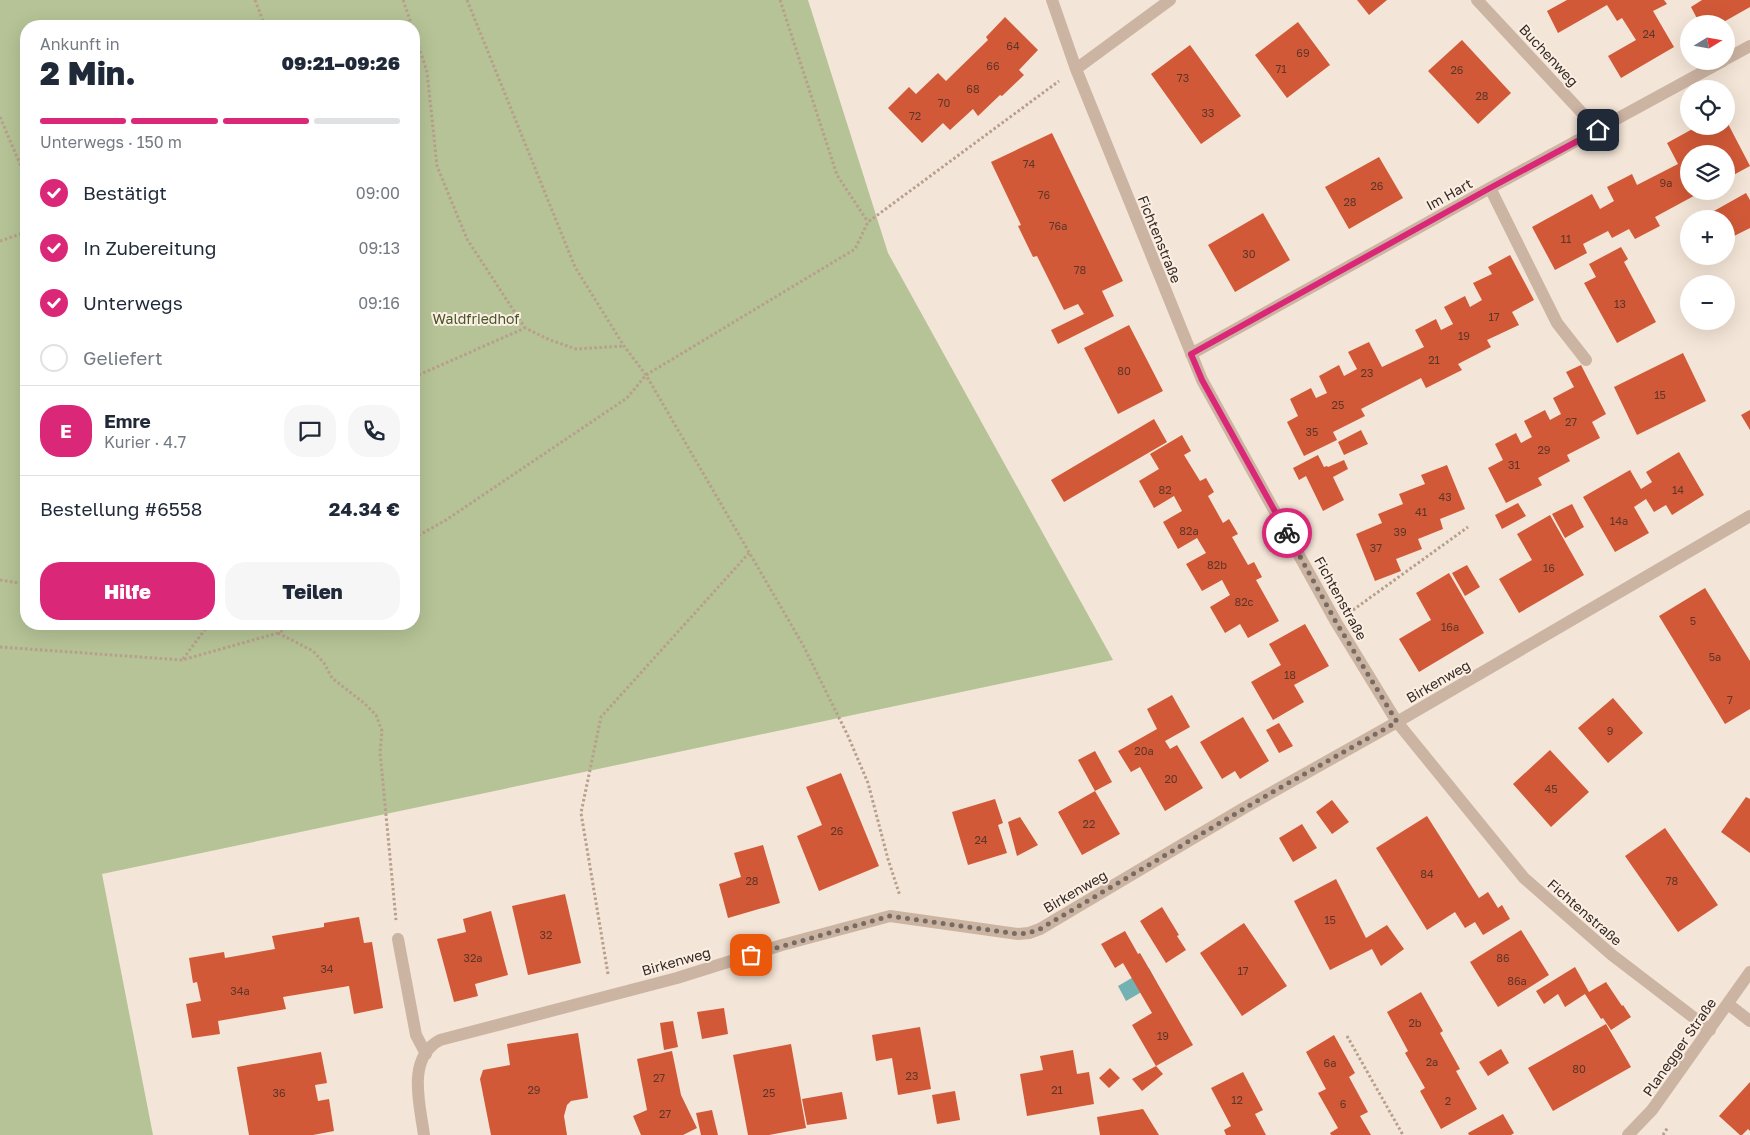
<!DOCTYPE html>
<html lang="de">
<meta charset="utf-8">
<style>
:root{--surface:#fff;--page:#f6f6f7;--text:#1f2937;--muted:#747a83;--line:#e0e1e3;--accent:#db2777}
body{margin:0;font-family:"Golos Text",sans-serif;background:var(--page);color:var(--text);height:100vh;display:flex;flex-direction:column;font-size:19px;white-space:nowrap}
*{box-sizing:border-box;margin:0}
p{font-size:16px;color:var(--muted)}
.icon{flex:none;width:28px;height:28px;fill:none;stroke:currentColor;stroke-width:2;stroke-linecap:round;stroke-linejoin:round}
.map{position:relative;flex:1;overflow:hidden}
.details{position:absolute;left:20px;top:20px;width:400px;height:610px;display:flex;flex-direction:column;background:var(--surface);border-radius:20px;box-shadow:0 5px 20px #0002}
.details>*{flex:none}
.needle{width:32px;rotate:79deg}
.buttons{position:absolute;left:1680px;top:15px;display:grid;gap:10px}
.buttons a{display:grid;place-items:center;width:55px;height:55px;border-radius:50%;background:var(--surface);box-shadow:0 5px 20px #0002;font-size:25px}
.pin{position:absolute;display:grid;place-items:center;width:42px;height:42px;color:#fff;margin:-21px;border-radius:10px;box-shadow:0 2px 8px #0006}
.courier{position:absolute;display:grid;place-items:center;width:50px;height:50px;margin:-25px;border:4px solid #db2777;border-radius:50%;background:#fff;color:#222;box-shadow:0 1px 6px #0007}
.head em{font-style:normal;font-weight:800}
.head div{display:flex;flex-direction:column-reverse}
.head{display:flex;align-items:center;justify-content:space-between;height:85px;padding:0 20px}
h1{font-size:32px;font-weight:800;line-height:38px}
.bar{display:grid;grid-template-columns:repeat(4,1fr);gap:8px 5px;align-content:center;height:60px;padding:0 20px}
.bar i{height:6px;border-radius:4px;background:var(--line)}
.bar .selected{background:var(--accent)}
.bar p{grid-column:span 4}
.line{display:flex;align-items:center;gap:12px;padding:0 20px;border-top:1px solid var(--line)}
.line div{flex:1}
.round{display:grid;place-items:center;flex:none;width:52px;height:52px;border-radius:20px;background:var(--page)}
ol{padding:0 20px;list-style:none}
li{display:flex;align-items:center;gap:15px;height:55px}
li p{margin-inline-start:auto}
li .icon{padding:5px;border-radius:50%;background:var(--accent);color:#fff;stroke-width:4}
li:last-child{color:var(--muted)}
li i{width:28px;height:28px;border:2px solid var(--line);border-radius:50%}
.action{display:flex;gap:10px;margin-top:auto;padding:10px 20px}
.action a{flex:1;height:58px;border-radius:20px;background:var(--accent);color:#fff;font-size:20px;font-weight:800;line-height:58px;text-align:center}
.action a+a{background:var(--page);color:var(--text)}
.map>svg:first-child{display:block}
</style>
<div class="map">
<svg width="1750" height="1135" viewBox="0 0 1750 1135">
<rect width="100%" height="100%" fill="#f3e5d7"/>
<path fill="#b5c396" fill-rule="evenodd" d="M0,0H808L888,253L1113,660L102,874L153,1135H0ZM26,26H414V624H26Z"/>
<path fill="#73b1b3" d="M1149,968L1157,983L1126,1001L1118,986Z"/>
<path fill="#d15937" d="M1357,0H1387L1369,15Z
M1567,0H1664L1667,4L1653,11L1674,47L1621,78L1608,56L1636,40L1622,18L1617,21L1607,5L1558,33L1547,11Z
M1702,0H1750V7L1720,24H1700L1691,7Z
M1005,17L1038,50L1019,70L1024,75L1002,96L1000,95L978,116L973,109L950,130L943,123L922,143L888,108L909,87L916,94L938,73L946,81L988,40L986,37Z
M1298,22L1330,65L1287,98L1255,55Z
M1462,40L1511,93L1478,124L1428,71Z
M1190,45L1241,116L1201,144L1151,74Z
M1726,120L1750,166L1726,179V154H1689V191H1703L1655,217L1660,226L1635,239L1629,229L1612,238L1608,231L1583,244L1587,253L1555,270L1532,227L1592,194L1600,209L1614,201L1607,187L1632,174L1637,185L1678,164L1667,143L1698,126H1726Z
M1052,133L1123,281L1102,291L1114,316L1058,344L1051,330L1084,314L1078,304L1064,310L1037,256L1033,257L1018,226L1021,225L991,162Z
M1379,157L1403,198L1349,229L1325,187Z
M1746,193L1750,200V228L1726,240V219H1707L1705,216Z
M1263,213L1290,260L1235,292L1208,245Z
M1621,247L1628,259L1624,262L1656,322L1617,343L1584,283L1596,277L1589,264Z
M1510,255L1534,300L1512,312L1519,325L1487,340L1491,347L1458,364L1462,370L1426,388L1421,378L1361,409L1365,416L1333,432L1337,440L1304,456L1287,422L1298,416L1290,399L1311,388L1316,398L1327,393L1319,376L1339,365L1344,376L1357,369L1348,352L1369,342L1382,367L1424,347L1415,330L1436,319L1441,330L1453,324L1444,307L1465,296L1470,307L1482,300L1473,283L1492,274L1488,267Z
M1129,325L1163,391L1118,414L1084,348Z
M1683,353L1706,401L1637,435L1614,387Z
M1581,365L1606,414L1592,422L1600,438L1567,455L1570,461L1538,478L1542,485L1506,503L1488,468L1503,460L1495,444L1516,433L1521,443L1532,437L1524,421L1545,410L1550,420L1561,414L1553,398L1574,387L1566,372Z
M1750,410V430L1741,415Z
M1154,419L1167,442L1064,502L1051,480Z
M1361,430L1368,444L1344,455L1338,442Z
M1182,435L1191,451L1184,455L1200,481L1206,478L1214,492L1208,496L1223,523L1229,519L1238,534L1232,537L1248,565L1254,562L1262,577L1256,580L1279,621L1248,638L1240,624L1225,633L1210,607L1230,595L1222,580L1202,591L1186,564L1206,553L1197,538L1178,549L1163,522L1182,511L1174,496L1154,508L1139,481L1159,469L1150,454Z
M1679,452L1704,495L1672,515L1666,505L1654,512L1646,499L1634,507L1649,533L1615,552L1583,497L1630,470L1641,489L1652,482L1646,472Z
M1318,455L1324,467L1327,466L1328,467L1344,460L1348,469L1333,477L1344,500L1323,511L1306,476L1299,480L1293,468Z
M1447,465L1465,509L1440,519L1443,529L1418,539L1422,549L1396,559L1401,571L1375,581L1356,534L1382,523L1378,514L1403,504L1399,494L1425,484L1421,475Z
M1518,503L1526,516L1502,529L1495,515Z
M1572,504L1584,527L1565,538L1552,514Z
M1550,515L1584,575L1519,613L1499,579L1532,560L1517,534Z
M1467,565L1480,587L1465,596L1452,573Z
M1449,573L1484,633L1419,672L1399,639L1431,620L1416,593Z
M1705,588L1750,661V709L1725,724L1659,616Z
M1305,624L1329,666L1294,685L1304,702L1273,720L1251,682L1281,665L1269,644Z
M1172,695L1190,727L1165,741L1170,749L1177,745L1203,788L1165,811L1140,767L1131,772L1118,751L1157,729L1147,709Z
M1613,698L1643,733L1608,763L1578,728Z
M1243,717L1269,761L1240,779L1235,771L1222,779L1200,742Z
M1279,723L1293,746L1279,753L1266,730Z
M1550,750L1589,792L1551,827L1513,784Z
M1095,751L1112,782L1095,791L1078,760Z
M841,773L879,866L819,891L797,836L822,825L806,787Z
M1095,791L1120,834L1082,855L1058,812Z
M1746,797L1750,799V853L1721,832Z
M995,799L1003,823L998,825L1007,853L968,865L952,812Z
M1332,800L1349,822L1332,834L1316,812Z
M1427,816L1479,898L1488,892L1498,908L1502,905L1510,919L1483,935L1475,922L1465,928L1455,912L1427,930L1376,848Z
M1020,817L1038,845L1017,856L1008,822Z
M1302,824L1317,848L1293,862L1279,838Z
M1665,828L1718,905L1678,932L1625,856Z
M763,845L780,903L728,918L719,884L741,877L734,853Z
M1336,879L1366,938L1387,925L1404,949L1381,966L1372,949L1330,970L1294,901Z
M565,894L581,963L528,975L512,906Z
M1162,907L1179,935L1177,936L1186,950L1166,963L1140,921Z
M491,911L508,975L475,984L478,996L454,1002L437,939L466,932L463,919Z
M359,917L364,943L372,942L383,1008L354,1014L349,986L283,997L286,1009L218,1021L220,1034L192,1038L186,1004L201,1001L197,982L193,983L189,958L224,952L225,958L275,949L272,936L324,927V923Z
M1244,923L1287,986L1242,1016L1200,953Z
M1521,930L1549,975L1498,1007L1470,962Z
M1125,931L1138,954L1140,953L1193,1045L1156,1066L1163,1074L1142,1091L1132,1079L1156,1066L1132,1025L1152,1013L1123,963L1115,968L1101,944Z
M1575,967L1589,992L1606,982L1622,1006L1623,1005L1631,1017L1611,1030L1603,1018L1601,1019L1585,994L1565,1007L1558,994L1544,1004L1536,991Z
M1421,992L1443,1031L1440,1033L1460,1069L1456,1071L1477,1109L1441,1129L1420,1091L1425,1088L1405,1053L1408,1051L1387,1012Z
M724,1008L728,1034L702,1039L697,1012Z
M673,1021L678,1047L664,1050L660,1023Z
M1606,1024L1631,1067L1553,1111L1528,1068Z
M920,1027L931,1089L898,1095L892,1058L876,1061L872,1035Z
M578,1033L588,1098L571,1101L567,1105L564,1116L567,1135H491L480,1079L483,1070L510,1065L507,1044Z
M1334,1035L1355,1073L1349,1077L1368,1112L1360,1116L1371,1135H1331L1330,1133L1338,1128L1318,1093L1326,1089L1306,1052Z
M791,1044L806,1128L769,1135H748L733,1055Z
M1501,1049L1509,1063L1488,1076L1479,1062Z
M1073,1050L1077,1074L1089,1072L1094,1104L1027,1116L1020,1074L1043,1070L1040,1056Z
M672,1051L681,1095L697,1128L683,1135H641L633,1116L647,1110L637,1059Z
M321,1052L327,1083L315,1085L318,1101L329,1099L334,1131L313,1135H249L237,1067Z
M1110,1068L1120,1078L1109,1088L1099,1078Z
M1243,1072L1263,1110L1255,1114L1266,1135H1226L1224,1130L1231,1126L1211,1088Z
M1750,1082V1131L1748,1129L1742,1135H1740L1719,1116Z
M955,1091L960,1120L937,1124L932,1095Z
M842,1092L847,1119L807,1125L802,1099Z
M1143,1109L1159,1135H1100L1097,1117Z
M712,1110L718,1135H701L696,1113Z
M1503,1114L1514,1133L1511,1135H1469L1468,1133Z"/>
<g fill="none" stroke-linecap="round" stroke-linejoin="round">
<path stroke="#b89e8c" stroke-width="3" stroke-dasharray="2.5 2.5" stroke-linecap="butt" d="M255,0L265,26
M403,0L412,26
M467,0L575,267L624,346L646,375L803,645L848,736L868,783L888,859L900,896
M780,0L837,175L868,222
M414,32L427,72L437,166L467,239L525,328
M0,117L26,178
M0,241L26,232
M414,377L525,328L550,340L576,349L624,346
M414,538L446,520L627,398L646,375L855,249L868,222L1059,81
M0,580L26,584
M1353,610L1468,527
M278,633L313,651L324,663L332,678L364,703L376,715L382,731L380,752L396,920
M0,647L182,660L278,633L294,624
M183,659L209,624
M608,974L581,813L601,717L749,553
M1347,1036L1403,1135
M1663,1135L1668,1127"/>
<path stroke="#ccb4a2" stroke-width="12" d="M1052,0L1076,69L1202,380L1336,622L1397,722L1524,878L1612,955L1710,1030
M1477,0L1598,130
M1726,59L1750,46
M1076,69L1170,0
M1490,188L1557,323L1586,360
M1191,354L1490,188L1723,61
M398,939L416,1035L426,1054
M1728,1004L1750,1021
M424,1135C420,1105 406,1058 440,1040L677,978L782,945L890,916L1018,934L1029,933L1040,929L1244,808L1397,722L1750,516
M1628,1135L1652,1110L1750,972"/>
</g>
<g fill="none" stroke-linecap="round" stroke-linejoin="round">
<path stroke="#786b63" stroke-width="5" stroke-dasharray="0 9" d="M751,955L890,916L1018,934L1029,933L1040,929L1269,794L1397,722L1336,622L1287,533"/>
<path stroke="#db2777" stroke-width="6" d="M1287,533L1202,380L1191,354L1490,188L1598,130"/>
</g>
<g text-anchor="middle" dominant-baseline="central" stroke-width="4" stroke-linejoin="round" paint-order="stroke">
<g font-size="11" fill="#5d362a">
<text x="1649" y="33">24</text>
<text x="1013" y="45">64</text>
<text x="1303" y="52">69</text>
<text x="993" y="65">66</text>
<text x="1281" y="68">71</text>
<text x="1457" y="69">26</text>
<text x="1183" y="77">73</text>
<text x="973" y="88">68</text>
<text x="1482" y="95">28</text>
<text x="944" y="102">70</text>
<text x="1208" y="112">33</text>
<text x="915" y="115">72</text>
<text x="1029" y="163">74</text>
<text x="1666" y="182">9a</text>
<text x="1377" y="185">26</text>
<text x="1044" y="194">76</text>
<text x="1350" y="201">28</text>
<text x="1058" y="225">76a</text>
<text x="1566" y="238">11</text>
<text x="1249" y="253">30</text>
<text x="1080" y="269">78</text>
<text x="1620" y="303">13</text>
<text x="1494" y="316">17</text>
<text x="1464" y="335">19</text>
<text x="1434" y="359">21</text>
<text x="1124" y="370">80</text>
<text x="1367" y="372">23</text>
<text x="1660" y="394">15</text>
<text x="1338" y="404">25</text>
<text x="1571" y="421">27</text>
<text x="1312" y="431">35</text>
<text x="1544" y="449">29</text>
<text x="1514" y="464">31</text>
<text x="1165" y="489">82</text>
<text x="1678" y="489">14</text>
<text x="1445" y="496">43</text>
<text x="1421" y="511">41</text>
<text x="1619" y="520">14a</text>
<text x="1189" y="530">82a</text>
<text x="1400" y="531">39</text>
<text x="1376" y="547">37</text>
<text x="1217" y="564">82b</text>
<text x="1549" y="567">16</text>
<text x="1244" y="601">82c</text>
<text x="1693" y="620">5</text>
<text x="1450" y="626">16a</text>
<text x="1715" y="656">5a</text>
<text x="1290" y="674">18</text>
<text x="1730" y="699">7</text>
<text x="1610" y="730">9</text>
<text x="1144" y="750">20a</text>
<text x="1171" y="778">20</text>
<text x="1551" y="788">45</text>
<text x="1089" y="823">22</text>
<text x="837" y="830">26</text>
<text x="981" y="839">24</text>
<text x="1427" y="873">84</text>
<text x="752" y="880">28</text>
<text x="1672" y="880">78</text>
<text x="1330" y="919">15</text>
<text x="546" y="934">32</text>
<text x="473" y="957">32a</text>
<text x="1503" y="957">86</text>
<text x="327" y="968">34</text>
<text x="1243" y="970">17</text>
<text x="1517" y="980">86a</text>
<text x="240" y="990">34a</text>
<text x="1415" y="1022">2b</text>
<text x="1163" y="1035">19</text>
<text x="1432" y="1061">2a</text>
<text x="1330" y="1062">6a</text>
<text x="1579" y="1068">80</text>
<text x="912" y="1075">23</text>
<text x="659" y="1077">27</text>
<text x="534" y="1089">29</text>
<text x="1057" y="1089">21</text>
<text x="279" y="1092">36</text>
<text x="769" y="1092">25</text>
<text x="1237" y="1099">12</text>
<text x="1448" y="1100">2</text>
<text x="1343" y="1103">6</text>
<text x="665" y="1113">27</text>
</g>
<g font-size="14" fill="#362a25" stroke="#fbefe3">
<text transform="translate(1549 55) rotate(47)">Buchenweg</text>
<text transform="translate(1449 194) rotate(-29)">Im Hart</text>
<text transform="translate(1160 239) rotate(68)">Fichtenstraße</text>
<text transform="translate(1341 598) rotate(61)">Fichtenstraße</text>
<text transform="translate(1438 681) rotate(-30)">Birkenweg</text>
<text transform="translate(1075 891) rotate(-30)">Birkenweg</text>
<text transform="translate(1585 912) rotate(41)">Fichtenstraße</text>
<text transform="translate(676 961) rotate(-16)">Birkenweg</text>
<text transform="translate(1679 1047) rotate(-55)">Planegger Straße</text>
</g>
<g font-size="14" fill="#465627" stroke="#fbefe3">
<text x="476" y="318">Waldfriedhof</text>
</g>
</g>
</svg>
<div class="buttons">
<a><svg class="needle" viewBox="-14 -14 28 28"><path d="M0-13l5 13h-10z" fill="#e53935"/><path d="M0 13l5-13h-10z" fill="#747a83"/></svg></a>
<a><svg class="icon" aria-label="locate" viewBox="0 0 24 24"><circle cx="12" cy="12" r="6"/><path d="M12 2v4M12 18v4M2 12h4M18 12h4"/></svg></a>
<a><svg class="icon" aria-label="layers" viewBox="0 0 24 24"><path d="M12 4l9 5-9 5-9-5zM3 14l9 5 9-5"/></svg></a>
<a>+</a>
<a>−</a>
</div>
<div class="pin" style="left:751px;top:955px;background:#ea580c"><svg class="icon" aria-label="bag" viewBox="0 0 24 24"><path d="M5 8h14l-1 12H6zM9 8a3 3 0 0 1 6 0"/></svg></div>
<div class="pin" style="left:1598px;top:130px;background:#1f2937"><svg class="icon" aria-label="home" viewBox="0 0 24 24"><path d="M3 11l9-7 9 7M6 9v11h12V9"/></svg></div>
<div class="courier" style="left:1287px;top:533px"><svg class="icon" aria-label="bike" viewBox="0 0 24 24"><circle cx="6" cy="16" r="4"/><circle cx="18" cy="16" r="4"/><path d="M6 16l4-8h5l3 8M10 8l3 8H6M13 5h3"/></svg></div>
<section class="details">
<div class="head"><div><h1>2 Min.</h1><p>Ankunft in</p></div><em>09:21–09:26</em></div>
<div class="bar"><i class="selected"></i><i class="selected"></i><i class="selected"></i><i></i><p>Unterwegs · 150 m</p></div>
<ol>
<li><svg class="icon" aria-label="check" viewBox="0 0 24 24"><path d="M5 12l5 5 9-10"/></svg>Bestätigt<p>09:00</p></li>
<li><svg class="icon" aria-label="check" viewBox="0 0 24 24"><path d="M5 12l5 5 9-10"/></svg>In Zubereitung<p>09:13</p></li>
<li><svg class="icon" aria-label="check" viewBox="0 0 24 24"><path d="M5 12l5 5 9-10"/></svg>Unterwegs<p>09:16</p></li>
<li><i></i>Geliefert</li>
</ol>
<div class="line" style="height:90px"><b class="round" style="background:var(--accent);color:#fff">E</b><div><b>Emre</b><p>Kurier · 4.7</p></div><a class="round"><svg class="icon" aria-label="chat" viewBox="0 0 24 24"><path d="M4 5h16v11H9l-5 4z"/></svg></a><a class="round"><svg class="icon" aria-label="phone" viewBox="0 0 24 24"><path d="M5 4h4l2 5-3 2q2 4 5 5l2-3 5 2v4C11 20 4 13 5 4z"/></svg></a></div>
<div class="line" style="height:65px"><div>Bestellung #6558</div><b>24.34 €</b></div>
<div class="action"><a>Hilfe</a><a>Teilen</a></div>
</section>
</div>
